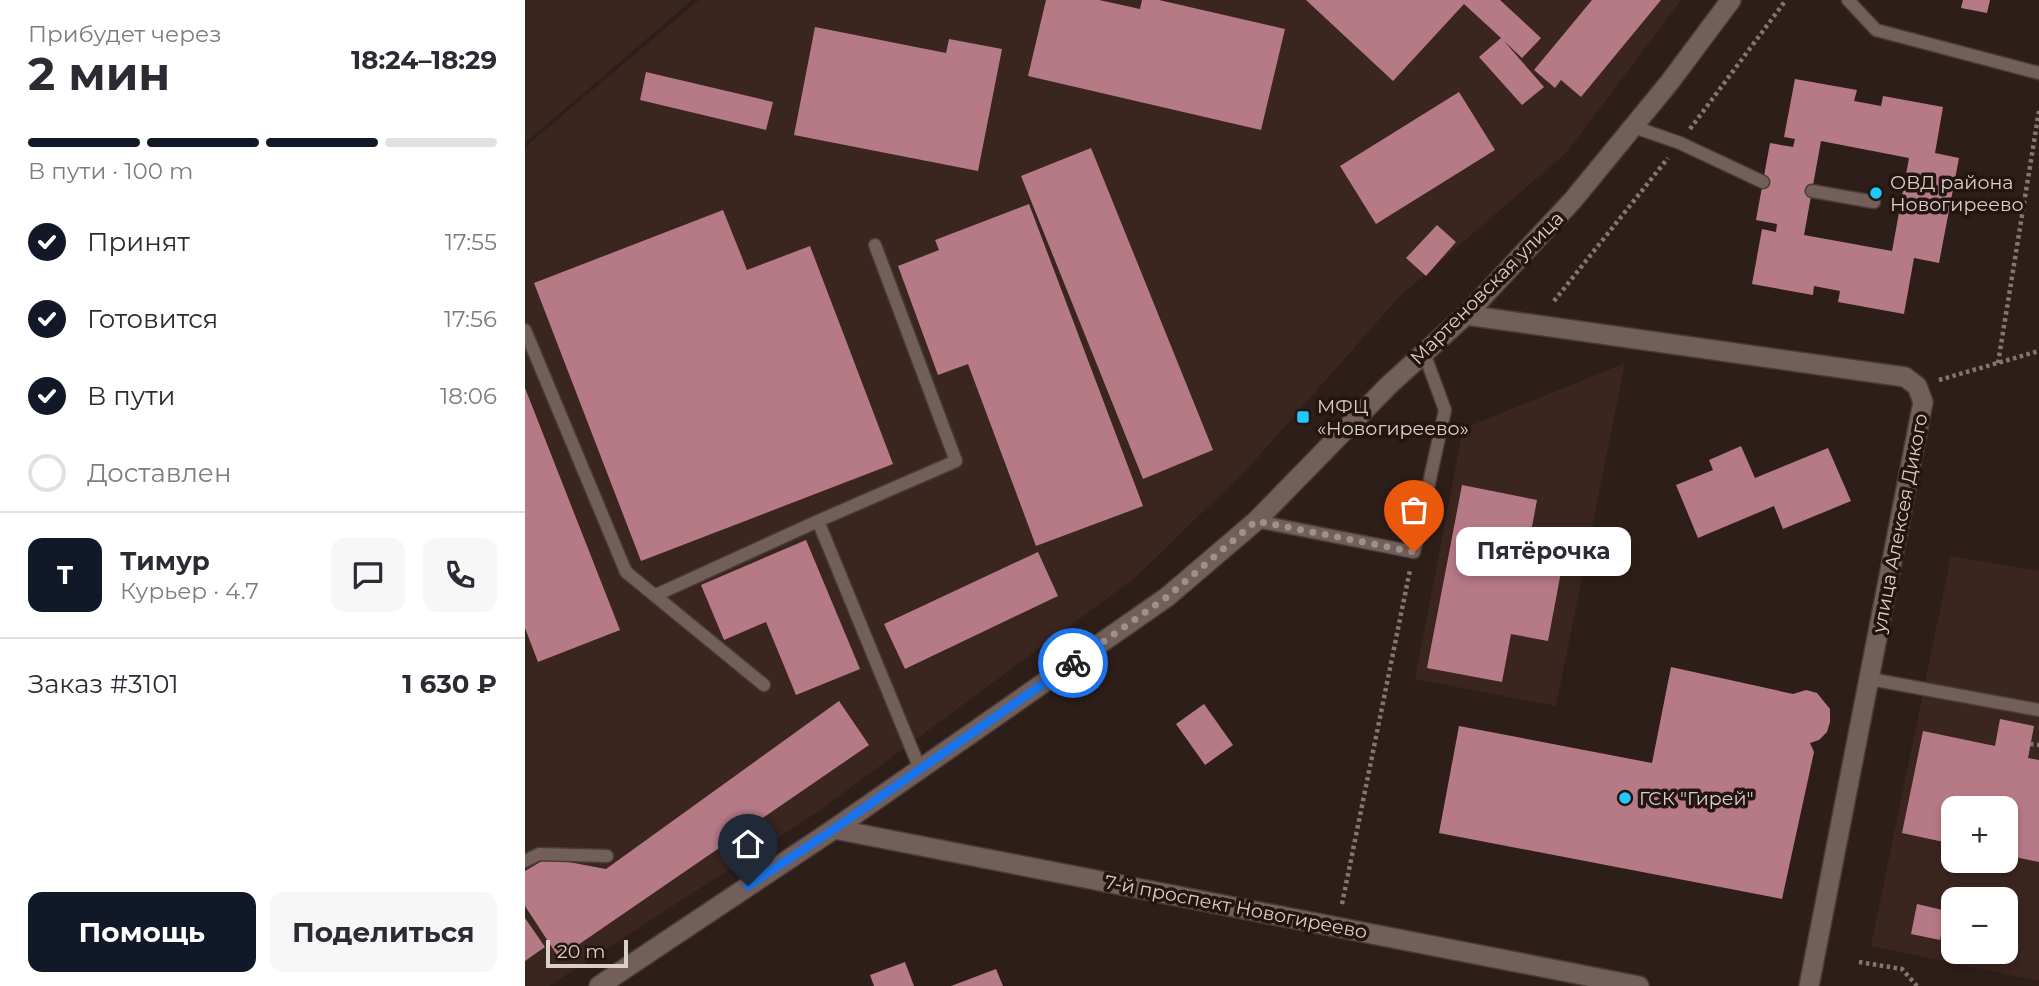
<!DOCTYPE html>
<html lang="ru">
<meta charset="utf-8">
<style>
:root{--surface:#fff;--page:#f7f7f7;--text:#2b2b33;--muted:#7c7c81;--line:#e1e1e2;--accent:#111827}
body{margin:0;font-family:Montserrat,sans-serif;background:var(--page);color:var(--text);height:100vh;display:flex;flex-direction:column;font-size:26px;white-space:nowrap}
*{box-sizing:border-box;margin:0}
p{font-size:23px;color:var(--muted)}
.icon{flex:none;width:38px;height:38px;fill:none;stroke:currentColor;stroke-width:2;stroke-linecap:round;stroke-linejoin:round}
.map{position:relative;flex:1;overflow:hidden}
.drawer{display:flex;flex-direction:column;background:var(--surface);width:525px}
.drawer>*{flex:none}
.controls{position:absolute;left:1416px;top:796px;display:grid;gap:14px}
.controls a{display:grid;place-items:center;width:77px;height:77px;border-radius:14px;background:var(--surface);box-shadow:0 4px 10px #0003;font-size:35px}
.scale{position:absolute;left:21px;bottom:18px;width:82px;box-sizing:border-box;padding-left:7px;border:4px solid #dacfcb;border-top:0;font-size:19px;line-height:24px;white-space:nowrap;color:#dacfcb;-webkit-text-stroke:5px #241510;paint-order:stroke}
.pin{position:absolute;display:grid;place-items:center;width:60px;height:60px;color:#fff;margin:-72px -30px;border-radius:50% 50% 50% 0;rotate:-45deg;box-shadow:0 0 7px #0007}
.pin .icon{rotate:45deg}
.courier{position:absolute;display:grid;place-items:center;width:70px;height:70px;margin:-35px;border:5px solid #1a73e8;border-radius:50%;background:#fff;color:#222;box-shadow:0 2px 9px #0007}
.bubble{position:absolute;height:49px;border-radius:14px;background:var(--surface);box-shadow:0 4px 10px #0003;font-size:23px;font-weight:700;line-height:49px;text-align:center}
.overview em{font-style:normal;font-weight:700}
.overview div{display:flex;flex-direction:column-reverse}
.overview{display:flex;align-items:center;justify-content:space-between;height:119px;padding:0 28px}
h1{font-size:46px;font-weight:700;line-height:52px}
.bar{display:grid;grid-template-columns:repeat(4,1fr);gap:10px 7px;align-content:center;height:84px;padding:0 28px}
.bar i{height:9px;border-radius:5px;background:var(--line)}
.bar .selected{background:var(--accent)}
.bar p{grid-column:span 4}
.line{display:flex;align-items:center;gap:18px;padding:0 28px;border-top:2px solid var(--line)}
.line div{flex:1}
.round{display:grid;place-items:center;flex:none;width:74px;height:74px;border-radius:14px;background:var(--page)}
ol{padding:0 28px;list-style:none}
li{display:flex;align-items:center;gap:21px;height:77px}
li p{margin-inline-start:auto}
li .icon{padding:7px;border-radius:50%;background:var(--accent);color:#fff;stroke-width:4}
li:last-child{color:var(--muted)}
li i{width:38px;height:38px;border:4px solid var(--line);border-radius:50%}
.primary-button{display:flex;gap:14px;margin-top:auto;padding:14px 28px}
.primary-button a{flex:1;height:80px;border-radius:14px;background:var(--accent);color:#fff;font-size:28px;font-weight:700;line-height:80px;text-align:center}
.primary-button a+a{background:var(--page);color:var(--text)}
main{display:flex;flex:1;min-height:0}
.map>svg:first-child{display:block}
</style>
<main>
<section class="drawer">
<div class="overview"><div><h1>2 мин</h1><p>Прибудет через</p></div><em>18:24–18:29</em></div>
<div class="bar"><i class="selected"></i><i class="selected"></i><i class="selected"></i><i></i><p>В пути · 100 m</p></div>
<ol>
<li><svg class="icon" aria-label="check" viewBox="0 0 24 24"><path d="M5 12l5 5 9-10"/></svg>Принят<p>17:55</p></li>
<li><svg class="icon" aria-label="check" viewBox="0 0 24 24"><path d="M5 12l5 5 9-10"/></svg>Готовится<p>17:56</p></li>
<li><svg class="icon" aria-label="check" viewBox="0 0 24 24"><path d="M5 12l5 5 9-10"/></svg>В пути<p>18:06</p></li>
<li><i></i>Доставлен</li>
</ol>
<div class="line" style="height:126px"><b class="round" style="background:var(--accent);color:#fff">Т</b><div><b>Тимур</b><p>Курьер · 4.7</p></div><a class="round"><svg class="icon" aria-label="chat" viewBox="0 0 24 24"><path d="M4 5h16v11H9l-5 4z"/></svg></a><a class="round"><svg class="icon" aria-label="phone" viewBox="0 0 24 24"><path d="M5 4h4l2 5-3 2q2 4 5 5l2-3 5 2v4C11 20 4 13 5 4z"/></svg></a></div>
<div class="line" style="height:91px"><div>Заказ #3101</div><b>1 630 ₽</b></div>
<div class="primary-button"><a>Помощь</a><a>Поделиться</a></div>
</section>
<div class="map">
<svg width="1514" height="986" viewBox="0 0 1514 986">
<rect width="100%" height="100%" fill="#2e1e19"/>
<path fill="#3b251f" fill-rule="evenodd" d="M0,0H167L0,143Z
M174,0H1156L1040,154L874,297L724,467L611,577L294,811L24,986H0V147Z
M1100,363L1031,706L890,679L938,429Z
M1426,556L1514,571V981L1346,946ZM1428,808H1480V861H1428ZM1428,900H1480V952H1428Z"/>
<path fill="#b67a87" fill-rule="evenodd" d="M521,0H574L615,9L617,0H634L760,29L736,130L503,76Z
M781,0H975L1016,38L997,58L979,41L1019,87L997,105L954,57L976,38L939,4L868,81Z
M1067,0H1136L1056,97L1036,80L1030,88L1009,70Z
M1438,0H1465L1462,13L1436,8Z
M290,27L421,53L424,39L477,49L453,171L269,135Z
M121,72L248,102L241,130L115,100Z
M1270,79L1332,90L1329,101L1356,106L1358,96L1418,107L1410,153L1434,158L1414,263L1389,258L1379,314L1313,302L1315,291L1289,286L1288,295L1227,284L1237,229L1251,232L1252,224L1231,220L1245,143L1268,147L1270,139L1259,137ZM1296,141L1384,158L1367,251L1279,235Z
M934,92L970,150L851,224L815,166Z
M566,148L688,450L618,479L496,176Z
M504,204L618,506L511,546L443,364L413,375L373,266L414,250L410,240Z
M198,210L222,270L285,246L368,464L116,561L9,283Z
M912,225L931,242L901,276L881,258Z
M0,388L95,630L13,662L0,628Z
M1216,446L1230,478L1303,448L1326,501L1258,529L1249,506L1173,538L1151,485L1188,470L1184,460Z
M937,485L1012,500L1003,548L1039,556L1023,641L986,634L977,682L902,668Z
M281,540L335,669L271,695L241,622L199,640L176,585Z
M513,552L533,596L380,669L359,624Z
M1146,667L1268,694L1281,690L1292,693L1305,709V722L1302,732L1294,740L1285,743L1289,752L1257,899L914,833L934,726L1127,763Z
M314,701L344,745L34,958L0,906V871L22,858L81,869Z
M679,704L708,745L680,765L651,724Z
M1475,719L1509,726L1503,758L1514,760V862L1480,855V808H1428V844L1377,833L1398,731L1470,746Z
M1392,904L1422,911L1415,940L1386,934Z
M0,918L20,947L0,961Z
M380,962L389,986H349L345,975Z
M471,969L478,986H426Z"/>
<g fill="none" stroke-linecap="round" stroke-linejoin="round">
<defs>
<path id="service" d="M1323,0L1351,30L1514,73
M1109,127L1155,143L1238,182
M1287,191L1349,202
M0,330L101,572L239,685
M293,521L395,769
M731,521L889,552L920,410L899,353
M131,595L293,521L431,461L350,245
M1345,679L1514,710
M0,861L14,854L82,856"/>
<path id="minor" d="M941,315L1380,377L1392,386L1398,402L1284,986
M309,829L1114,986"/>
<path id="tertiary" d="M74,986L309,829L642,597L731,521L864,385L941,315L1048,200L1144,83L1206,0"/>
</defs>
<use href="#service" stroke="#493c38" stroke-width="15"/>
<use href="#minor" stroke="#493c38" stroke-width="22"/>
<use href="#tertiary" stroke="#493c38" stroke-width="22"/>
<path stroke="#847772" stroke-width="4.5" stroke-dasharray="3.5 3.5" stroke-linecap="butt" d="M1165,129L1261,0
M1029,301L1143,158
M1473,363L1514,111
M1414,380L1514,351
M1505,744L1514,745
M817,904L885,570
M1334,962L1377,969L1392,986"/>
<use href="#service" stroke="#725f59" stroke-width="12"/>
<use href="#minor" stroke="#725f59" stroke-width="19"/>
<use href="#tertiary" stroke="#725f59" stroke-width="19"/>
</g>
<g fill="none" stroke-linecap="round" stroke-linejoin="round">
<path stroke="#9e918d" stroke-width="7" stroke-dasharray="0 12.6" d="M548,663L642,597L731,521L889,552"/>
<path stroke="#1a73e8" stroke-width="9" d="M223,886L309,829L548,663"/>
</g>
<g fill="#20c9fd" stroke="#241510" stroke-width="2.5">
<circle cx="1351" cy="193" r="7"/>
<rect x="771" y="410" width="14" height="14" rx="3.5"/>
<circle cx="1100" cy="798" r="7"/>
</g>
<g text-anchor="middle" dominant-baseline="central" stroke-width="7" stroke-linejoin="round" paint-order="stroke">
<g font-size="19" fill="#dacfcb" stroke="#241510" text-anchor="start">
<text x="1365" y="182">ОВД района<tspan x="1365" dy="22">Новогиреево</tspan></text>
<text x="792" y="406">МФЦ<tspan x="792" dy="22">«Новогиреево»</tspan></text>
<text x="1114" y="798">ГСК "Гирей"</text>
</g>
<g font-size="19" fill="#dacfcb" stroke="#241510">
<text transform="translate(962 288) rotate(-45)">Мартеновская улица</text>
<text transform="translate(1375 523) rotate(-79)">улица Алексея Дикого</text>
<text transform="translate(711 907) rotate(11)">7-й проспект Новогиреево</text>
</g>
</g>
</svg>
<div class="controls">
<a>+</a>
<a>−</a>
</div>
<div class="scale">20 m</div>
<div class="pin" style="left:889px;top:552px;background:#ea580c"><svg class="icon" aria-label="bag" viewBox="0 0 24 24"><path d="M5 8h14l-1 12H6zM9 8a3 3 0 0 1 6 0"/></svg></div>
<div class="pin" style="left:223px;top:886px;background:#1f2937"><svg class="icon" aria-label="home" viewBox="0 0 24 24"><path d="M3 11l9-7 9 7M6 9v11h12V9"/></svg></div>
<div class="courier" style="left:548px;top:663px"><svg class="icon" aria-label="bike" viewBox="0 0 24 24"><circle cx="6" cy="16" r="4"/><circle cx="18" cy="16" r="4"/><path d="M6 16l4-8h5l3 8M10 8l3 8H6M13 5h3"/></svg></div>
<div class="bubble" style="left:931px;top:527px;width:175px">Пятёрочка</div>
</div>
</main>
